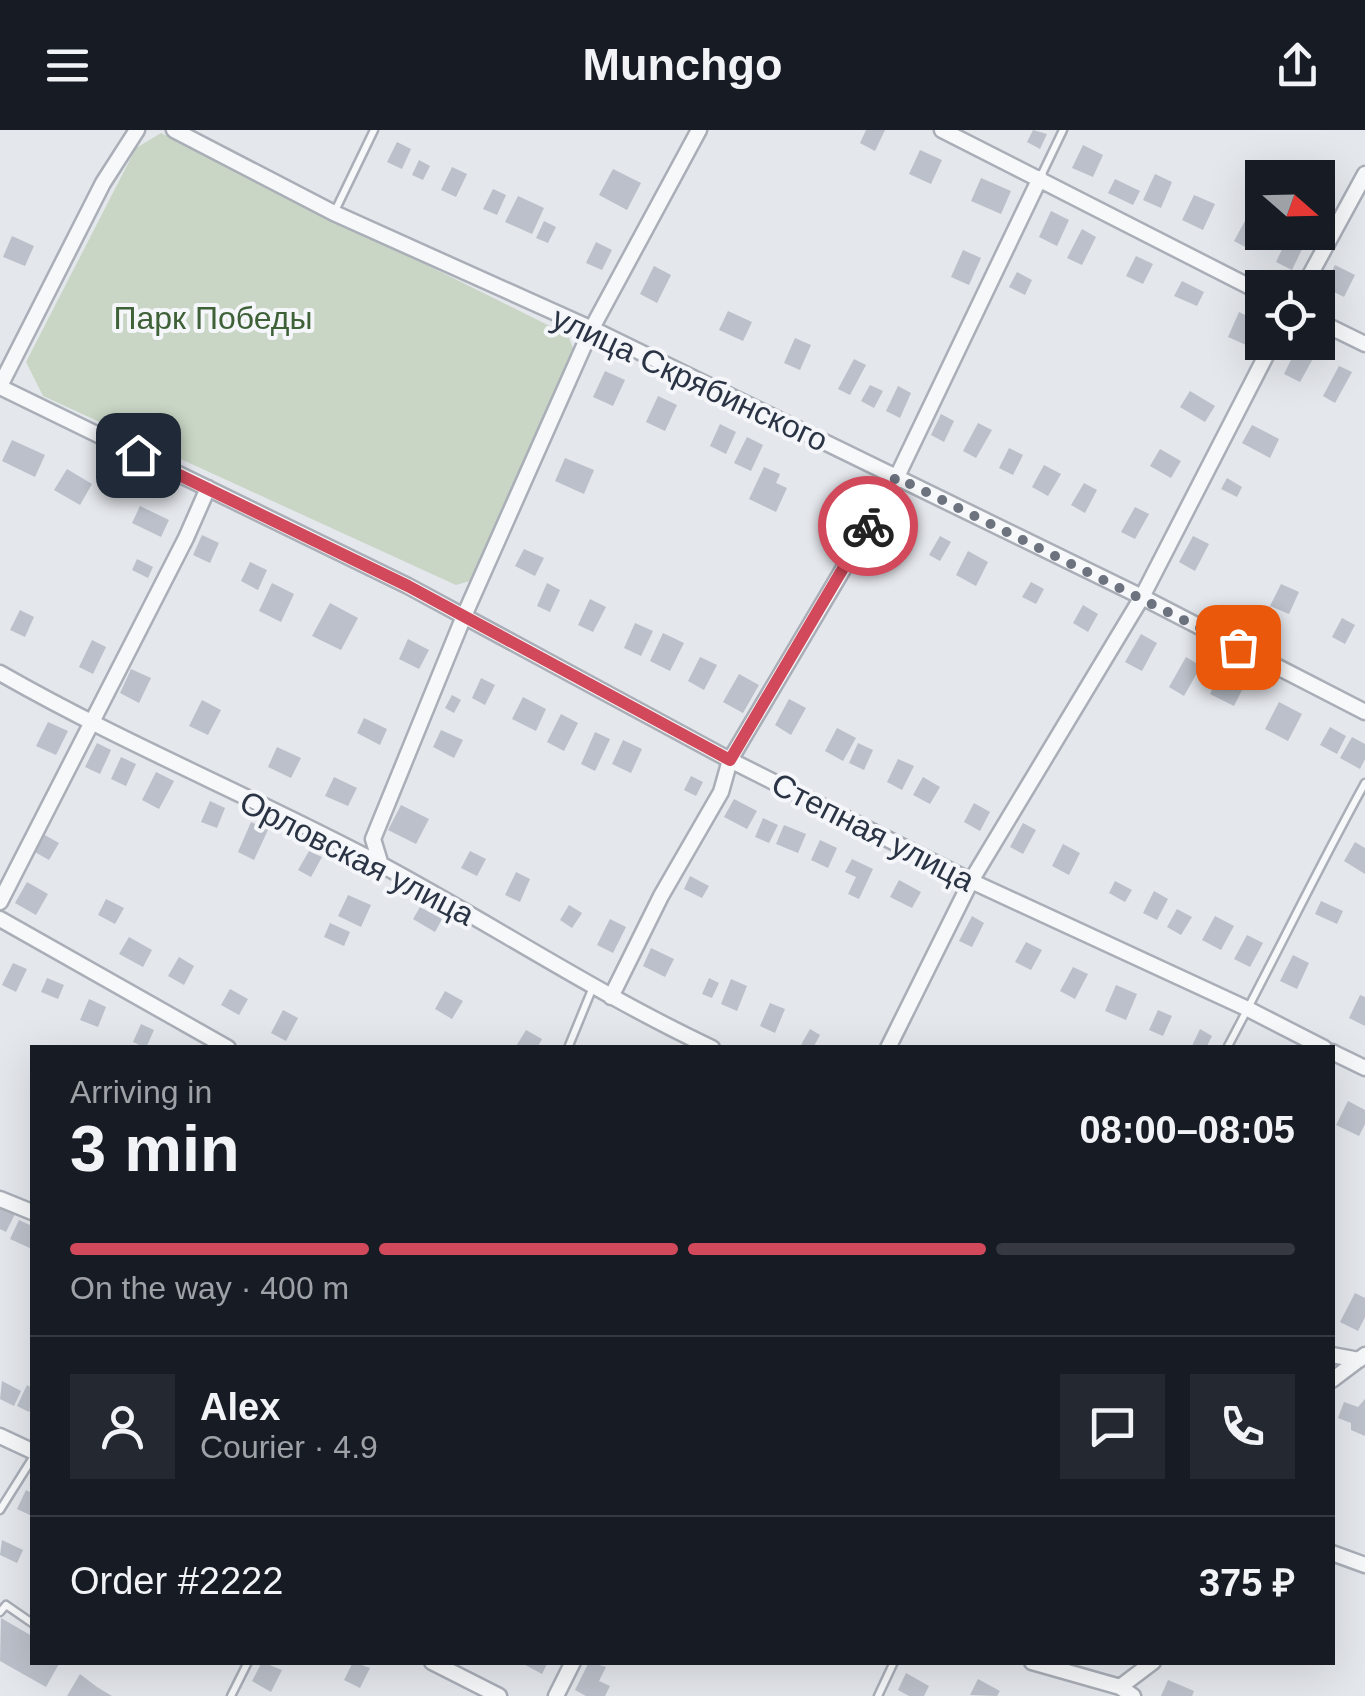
<!DOCTYPE html>
<meta charset="utf-8">
<style>
:root{--surface:#171b24;--page:#242831;--text:#f1f3f6;--muted:#9ea1a6;--line:#363941;--accent:#d1495b}
body{margin:0;font-family:Arial,sans-serif;background:var(--page);color:var(--text);height:100vh;display:flex;flex-direction:column;font-size:38px;white-space:nowrap}
*{box-sizing:border-box;margin:0}
p{font-size:32px;color:var(--muted)}
.icon{flex:none;width:55px;height:55px;fill:none;stroke:currentColor;stroke-width:2;stroke-linecap:round;stroke-linejoin:round}
.map{position:relative;flex:1;overflow:hidden}
.details{position:absolute;left:30px;top:915px;width:1305px;height:620px;display:flex;flex-direction:column;background:var(--surface);border-radius:0px;box-shadow:0 10px 40px #0002}
.details>*{flex:none}
.needle{width:65px;rotate:110deg}
.tools{position:absolute;left:1245px;top:30px;display:grid;gap:20px}
.tools a{display:grid;place-items:center;width:90px;height:90px;border-radius:0px;background:var(--surface);box-shadow:0 10px 40px #0002;font-size:50px}
.pin{position:absolute;display:grid;place-items:center;width:85px;height:85px;color:#fff;margin:-42px;border-radius:20px;box-shadow:0 5px 15px #0006}
.courier{position:absolute;display:grid;place-items:center;width:100px;height:100px;margin:-50px;border:8px solid #d1495b;border-radius:50%;background:#fff;color:#222;box-shadow:0 2px 12px #0007}
.headline em{font-style:normal;font-weight:800}
.headline div{display:flex;flex-direction:column-reverse}
.headline{display:flex;align-items:center;justify-content:space-between;height:170px;padding:0 40px}
h1{font-size:65px;font-weight:800;line-height:75px}
.bar{display:grid;grid-template-columns:repeat(4,1fr);gap:15px 10px;align-content:center;height:120px;padding:0 40px}
.bar i{height:12px;border-radius:8px;background:var(--line)}
.bar .on{background:var(--accent)}
.bar p{grid-column:span 4}
.line{display:flex;align-items:center;gap:25px;padding:0 40px;border-top:2px solid var(--line)}
.line div{flex:1}
.round{display:grid;place-items:center;flex:none;width:105px;height:105px;border-radius:0px;background:var(--page)}
header{display:flex;justify-content:space-between;align-items:center;height:130px;padding:0 40px;background:var(--surface);font-size:45px;font-weight:800}
.map>svg:first-child{display:block}
</style>
<header><svg class="icon" aria-label="menu" viewBox="0 0 24 24"><path d="M4 6h16M4 12h16M4 18h16"/></svg>Munchgo<svg class="icon" aria-label="share" viewBox="0 0 24 24"><path d="M12 15V3M7 8l5-5 5 5M5 13v7h14v-7"/></svg></header>
<div class="map">
<svg width="1365" height="1566" viewBox="0 0 1365 1566">
<rect width="100%" height="100%" fill="#e4e7ec"/>
<path fill="#c9d6c5" d="M161,3L568,205L576,226L477,449L456,455L43,266L26,232L136,18Z"/>
<path fill="#bbc0ca" d="M866,0H885L875,21L860,13Z
M1033,0L1047,4L1040,19L1027,12Z
M397,12L411,19L402,39L387,32Z
M1083,15L1103,25L1093,47L1072,38Z
M920,20L942,30L931,54L909,44Z
M419,30L430,36L423,50L412,45Z
M452,37L467,44L456,67L441,60Z
M613,39L641,53L627,80L599,65Z
M1155,44L1172,52L1161,78L1143,70Z
M981,48L1011,61L1001,84L971,71Z
M1115,49L1140,61L1133,75L1108,63Z
M493,59L506,65L497,85L483,79Z
M1194,65L1215,74L1203,100L1182,90Z
M518,66L544,78L532,104L505,92Z
M1051,81L1069,90L1057,116L1039,107Z
M1246,89L1262,97L1251,120L1234,111Z
M544,91L556,97L548,113L536,108Z
M1082,99L1096,107L1082,135L1067,128Z
M12,106L34,116L25,136L3,127Z
M1288,107L1304,115L1292,140L1276,132Z
M596,112L612,120L602,140L586,133Z
M963,120L981,128L969,155L951,147Z
M1136,126L1153,134L1143,154L1126,146Z
M1335,135L1355,145L1344,167L1324,157Z
M654,136L671,145L657,173L640,164Z
M1017,142L1032,150L1025,165L1009,157Z
M1182,151L1204,162L1197,176L1174,166Z
M728,181L752,192L743,211L719,200Z
M1239,182L1257,191L1246,215L1228,207Z
M795,208L811,215L800,240L784,233Z
M1298,216L1315,225L1300,252L1284,244Z
M854,229L866,235L850,265L838,259Z
M1339,236L1352,242L1335,273L1323,266Z
M605,241L625,250L613,276L593,267Z
M870,255L883,261L874,278L861,271Z
M898,256L911,263L900,288L886,281Z
M1190,261L1215,276L1205,292L1180,277Z
M658,266L677,275L665,301L646,292Z
M941,284L954,291L944,312L931,305Z
M978,293L992,300L976,328L963,321Z
M720,294L736,302L726,324L710,316Z
M1252,295L1279,309L1270,328L1242,313Z
M747,307L763,315L751,341L734,333Z
M12,310L45,325L35,347L2,331Z
M1009,318L1023,325L1013,345L999,338Z
M1160,319L1181,331L1171,348L1150,336Z
M565,328L594,340L584,364L555,351Z
M1044,335L1061,344L1048,366L1032,357Z
M764,337L780,344L776,353L787,358L776,382L749,369Z
M67,339L92,354L80,375L54,360Z
M1227,348L1242,357L1237,367L1221,359Z
M1084,353L1097,360L1085,383L1071,375Z
M842,358L862,368L849,393L829,383Z
M140,376L169,390L161,407L132,393Z
M1135,377L1149,384L1135,409L1121,402Z
M890,381L906,388L893,414L878,406Z
M202,405L219,413L210,433L193,425Z
M940,406L951,412L940,431L929,425Z
M1193,406L1209,414L1195,441L1179,432Z
M524,419L544,428L535,446L515,436Z
M968,421L988,432L976,456L956,445Z
M137,429L153,437L148,448L132,440Z
M250,432L267,440L258,460L241,451Z
M1031,452L1044,459L1036,474L1022,467Z
M272,453L294,464L281,492L259,481Z
M547,453L560,460L550,482L537,476Z
M1281,454L1299,462L1289,484L1270,476Z
M590,469L606,477L593,502L578,495Z
M330,473L358,488L341,520L312,506Z
M1083,475L1098,484L1088,502L1073,493Z
M20,480L34,487L25,507L10,500Z
M1342,488L1355,495L1345,514L1332,507Z
M635,493L653,501L641,526L624,518Z
M663,503L684,513L670,541L650,531Z
M1141,504L1157,513L1142,541L1125,532Z
M408,509L429,520L419,539L399,529Z
M92,510L106,517L93,544L79,537Z
M700,527L717,535L704,560L688,551Z
M1186,527L1201,536L1184,566L1169,557Z
M131,539L151,548L139,573L120,563Z
M1220,543L1244,556L1234,576L1210,564Z
M739,544L759,555L743,583L723,572Z
M481,548L495,555L485,575L472,568Z
M452,565L461,570L454,583L445,578Z
M523,567L546,579L536,601L512,589Z
M789,569L806,578L791,605L775,595Z
M202,570L221,580L208,605L189,596Z
M1279,572L1302,584L1288,611L1265,599Z
M561,584L578,593L564,621L547,612Z
M364,588L387,599L380,615L357,603Z
M48,592L68,601L56,625L36,616Z
M1330,597L1346,606L1337,624L1320,615Z
M837,598L856,608L843,631L825,621Z
M441,600L463,610L454,628L433,617Z
M595,602L610,609L595,641L581,634Z
M1352,607L1365,614V629L1360,639L1340,628Z
M623,610L642,619L631,643L612,634Z
M97,613L111,620L100,644L85,637Z
M858,613L873,620L864,640L849,633Z
M277,617L301,628L291,648L268,637Z
M121,627L136,634L126,656L111,649Z
M898,629L914,636L902,660L887,652Z
M156,642L174,651L159,679L142,670Z
M691,646L703,652L696,666L684,660Z
M334,647L357,658L348,676L325,666Z
M923,647L940,657L930,674L913,665Z
M734,669L757,681L747,699L724,687Z
M210,671L225,678L217,698L201,692Z
M974,673L990,682L980,701L964,692Z
M401,675L429,689L416,714L388,700Z
M763,688L778,695L769,713L755,707Z
M251,692L268,700L254,730L238,722Z
M1023,693L1036,700L1023,724L1010,717Z
M784,695L806,704L798,723L776,714Z
M43,704L59,713L49,730L33,721Z
M820,710L837,718L828,738L811,730Z
M1355,712L1365,718V744L1344,731Z
M1063,714L1080,723L1069,745L1052,736Z
M309,721L322,727L311,747L298,740Z
M470,721L486,729L477,746L461,738Z
M852,729L873,739L859,769L848,764L856,747L845,742Z
M516,742L530,749L520,772L505,765Z
M690,746L709,756L702,768L684,759Z
M899,750L921,762L912,778L890,767Z
M1115,751L1132,760L1125,772L1109,763Z
M27,752L48,764L36,785L15,773Z
M1154,761L1168,769L1157,790L1143,783Z
M348,765L371,775L361,797L338,786Z
M106,769L124,778L115,794L98,785Z
M1321,771L1343,781L1337,794L1315,784Z
M569,775L582,783L572,798L560,790Z
M420,777L442,789L435,802L413,789Z
M1177,779L1192,787L1181,805L1167,797Z
M972,786L984,793L972,817L959,811Z
M1215,786L1234,796L1221,820L1202,810Z
M610,789L626,797L613,823L597,815Z
M330,793L350,802L344,816L324,807Z
M1247,805L1263,813L1250,837L1234,829Z
M129,807L152,820L143,837L119,824Z
M1026,812L1042,820L1031,840L1015,832Z
M651,818L674,829L665,847L643,836Z
M1293,825L1309,833L1297,859L1280,851Z
M179,827L194,836L184,855L168,846Z
M13,833L27,839L16,862L2,855Z
M1073,837L1088,844L1075,869L1060,861Z
M47,848L64,855L58,869L41,862Z
M709,848L719,853L712,868L702,864Z
M731,849L747,856L737,881L721,874Z
M1116,855L1137,864L1126,890L1105,881Z
M230,859L248,869L239,885L221,875Z
M445,861L463,871L452,889L435,879Z
M1360,865L1365,867V896L1349,888Z
M89,869L106,877L98,897L80,890Z
M770,873L785,879L775,903L760,896Z
M283,880L298,888L286,911L271,903Z
M1158,880L1172,886L1163,906L1149,900Z
M141,894L154,900L146,918L133,912Z
M810,899L820,905L813,918H805L801,915Z
M1200,899L1212,906L1206,918H1191Z
M526,900L542,909L537,918H515Z
M1348,971L1365,980V994L1359,1006L1336,995Z
M0,1076L15,1084L6,1102L0,1099Z
M19,1090L32,1096V1119L10,1109Z
M1355,1163L1365,1168V1187L1358,1201L1340,1192Z
M2,1251L21,1261L14,1276L0,1269Z
M27,1255L32,1258V1275L29,1282L17,1276Z
M1365,1269V1306L1351,1300V1293L1338,1288L1344,1272L1358,1277Z
M26,1360L32,1363V1386L17,1379Z
M2,1410L23,1420L17,1433L0,1425Z
M1,1488L32,1506V1532H60L46,1557L0,1531Z
M262,1532L282,1540L271,1562L252,1551Z
M353,1532L370,1538L360,1558L344,1550Z
M520,1532H548L542,1544Z
M589,1532L606,1537L599,1551L610,1556L605,1566H586L575,1560Z
M906,1543L929,1556L924,1566H909L898,1560Z
M80,1544L97,1557L112,1566H67Z
M978,1549L1000,1561L997,1566L970,1565Z
M1168,1550L1194,1561L1192,1566H1161Z"/>
<g fill="none" stroke-linecap="round" stroke-linejoin="round">
<defs>
<path id="service" d="M1040,48L1063,0
M334,83L374,0
M568,918L593,857
M1227,918C1274,830 1317,740 1365,653
M0,1380L32,1329
M0,1482L6,1475L32,1493
M231,1566L248,1532
M878,1566L894,1532"/>
<path id="minor" d="M174,0L334,83L603,204L1142,467L1365,582
M942,0L1262,163
M1303,158L1365,44
M1318,191L1365,214
M0,256L103,53L137,0
M0,257L408,456L730,630L971,751L1248,879L1324,918
M0,543C124,614 254,667 380,734C492,794 597,864 712,918
M381,735L373,709L464,486L591,200L699,0
M0,772L186,408L208,358
M0,789L228,918
M611,867L661,766L721,662L730,630L893,355L1040,48
M888,918L971,751L1142,467L1273,212
M1332,922L1365,938
M0,1069L32,1082
M1332,1225L1359,1230
M1332,1250L1365,1225
M0,1306L32,1321
M1332,1423L1365,1435
M432,1532L499,1566
M1032,1532L1120,1557L1133,1566
M1120,1557L1153,1532
M556,1566L573,1532"/>
</defs>
<use href="#service" stroke="#a9aeb7" stroke-width="11"/>
<use href="#minor" stroke="#a9aeb7" stroke-width="19"/>
<use href="#service" stroke="#f7f8fa" stroke-width="6"/>
<use href="#minor" stroke="#f7f8fa" stroke-width="14"/>
</g>
<g fill="none" stroke-linecap="round" stroke-linejoin="round">
<path stroke="#6c737f" stroke-width="10" stroke-dasharray="0 18" d="M868,396L896,347L1238,517"/>
<path stroke="#d1495b" stroke-width="12" d="M138,325L408,456L730,630L868,396"/>
</g>
<g text-anchor="middle" dominant-baseline="central" stroke-width="8" stroke-linejoin="round" paint-order="stroke">
<g font-size="32" fill="#3f6138" stroke="#f4f6f9">
<text x="213" y="188">Парк Победы</text>
</g>
<g font-size="32" fill="#2b3445" stroke="#f4f6f9">
<text transform="translate(690 249) rotate(25)">улица Скрябинского</text>
<text transform="translate(873 702) rotate(27)">Степная улица</text>
<text transform="translate(357 728) rotate(27)">Орловская улица</text>
</g>
</g>
</svg>
<div class="tools">
<a><svg class="needle" viewBox="-14 -14 28 28"><path d="M0-13l5 13h-10z" fill="#e53935"/><path d="M0 13l5-13h-10z" fill="#9ea1a6"/></svg></a>
<a><svg class="icon" aria-label="locate" viewBox="0 0 24 24"><circle cx="12" cy="12" r="6"/><path d="M12 2v4M12 18v4M2 12h4M18 12h4"/></svg></a>
</div>
<div class="pin" style="left:1238px;top:517px;background:#ea580c"><svg class="icon" aria-label="bag" viewBox="0 0 24 24"><path d="M5 8h14l-1 12H6zM9 8a3 3 0 0 1 6 0"/></svg></div>
<div class="pin" style="left:138px;top:325px;background:#1f2937"><svg class="icon" aria-label="home" viewBox="0 0 24 24"><path d="M3 11l9-7 9 7M6 9v11h12V9"/></svg></div>
<div class="courier" style="left:868px;top:396px"><svg class="icon" aria-label="bike" viewBox="0 0 24 24"><circle cx="6" cy="16" r="4"/><circle cx="18" cy="16" r="4"/><path d="M6 16l4-8h5l3 8M10 8l3 8H6M13 5h3"/></svg></div>
<section class="details">
<div class="headline"><div><h1>3 min</h1><p>Arriving in</p></div><em>08:00–08:05</em></div>
<div class="bar"><i class="on"></i><i class="on"></i><i class="on"></i><i></i><p>On the way · 400 m</p></div>
<div class="line" style="height:180px"><a class="round"><svg class="icon" aria-label="person" viewBox="0 0 24 24"><circle cx="12" cy="8" r="4"/><path d="M4 21q1-7 8-7t8 7"/></svg></a><div><b>Alex</b><p>Courier · 4.9</p></div><a class="round"><svg class="icon" aria-label="chat" viewBox="0 0 24 24"><path d="M4 5h16v11H9l-5 4z"/></svg></a><a class="round"><svg class="icon" aria-label="phone" viewBox="0 0 24 24"><path d="M5 4h4l2 5-3 2q2 4 5 5l2-3 5 2v4C11 20 4 13 5 4z"/></svg></a></div>
<div class="line" style="height:130px"><div>Order #2222</div><b>375 ₽</b></div>
</section>
</div>
